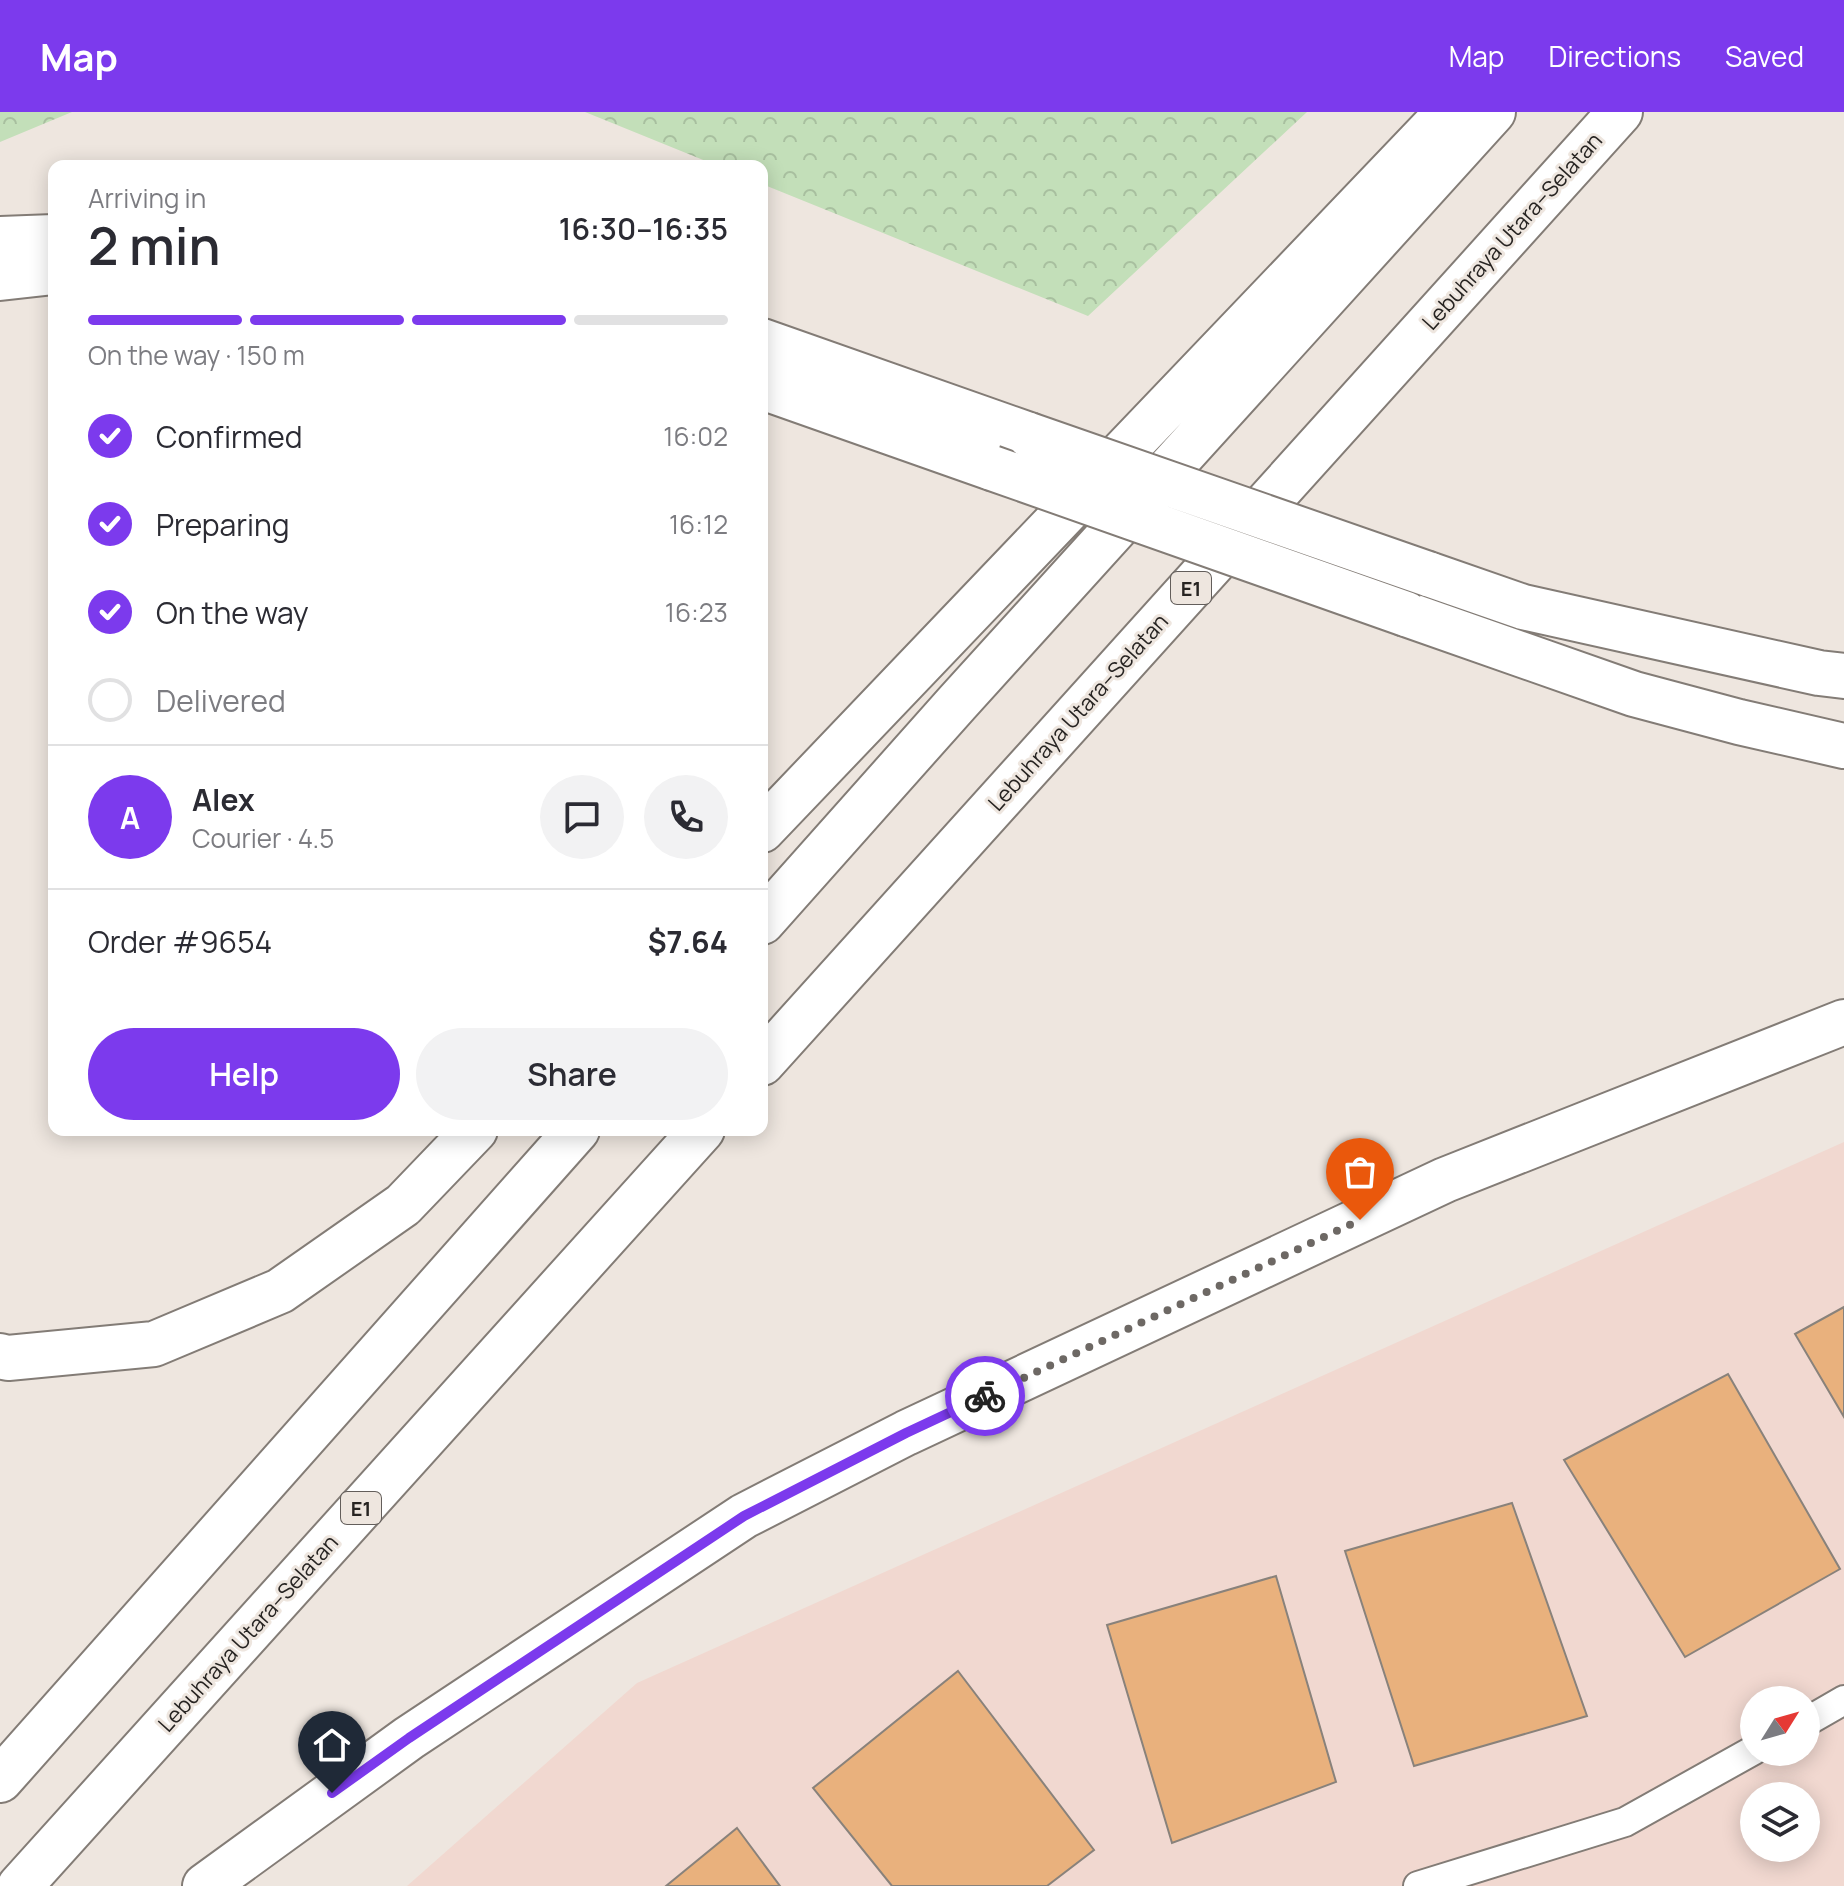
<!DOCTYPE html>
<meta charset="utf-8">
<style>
:root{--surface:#fff;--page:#f2f2f3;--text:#2b2b33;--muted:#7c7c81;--line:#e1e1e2;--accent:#7c3aed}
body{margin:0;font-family:Manrope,sans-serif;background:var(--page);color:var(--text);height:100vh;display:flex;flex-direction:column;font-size:30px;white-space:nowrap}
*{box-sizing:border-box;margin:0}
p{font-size:26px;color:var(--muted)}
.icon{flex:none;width:44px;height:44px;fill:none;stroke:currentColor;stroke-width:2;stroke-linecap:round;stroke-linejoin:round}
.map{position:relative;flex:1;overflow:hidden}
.side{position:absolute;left:48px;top:48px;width:720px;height:976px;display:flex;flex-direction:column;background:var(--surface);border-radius:16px;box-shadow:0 4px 20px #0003}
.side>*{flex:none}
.needle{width:52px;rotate:53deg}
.fabs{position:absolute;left:1740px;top:1574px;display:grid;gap:16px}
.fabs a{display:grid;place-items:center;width:80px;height:80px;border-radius:50%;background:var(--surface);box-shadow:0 4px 20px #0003;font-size:40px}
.pin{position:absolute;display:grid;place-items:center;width:68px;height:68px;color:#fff;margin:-82px -34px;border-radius:50% 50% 50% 0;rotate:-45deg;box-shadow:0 0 8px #0007}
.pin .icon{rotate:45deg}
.courier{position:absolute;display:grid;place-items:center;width:80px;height:80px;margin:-40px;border:6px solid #7c3aed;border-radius:50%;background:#fff;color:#222;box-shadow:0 2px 10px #0007}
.headline em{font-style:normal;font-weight:600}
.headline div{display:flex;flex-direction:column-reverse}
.headline{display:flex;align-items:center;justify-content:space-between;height:136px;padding:0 40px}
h1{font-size:52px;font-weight:600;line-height:60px}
.bar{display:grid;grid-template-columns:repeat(4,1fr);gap:12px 8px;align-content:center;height:96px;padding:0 40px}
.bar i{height:10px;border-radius:6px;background:var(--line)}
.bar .active{background:var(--accent)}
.bar p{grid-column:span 4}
.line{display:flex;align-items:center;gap:20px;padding:0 40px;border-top:2px solid var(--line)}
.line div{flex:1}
.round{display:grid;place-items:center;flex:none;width:84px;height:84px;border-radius:42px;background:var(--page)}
ol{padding:0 40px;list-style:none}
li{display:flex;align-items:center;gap:24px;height:88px}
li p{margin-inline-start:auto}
li .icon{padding:8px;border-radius:50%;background:var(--accent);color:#fff;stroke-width:4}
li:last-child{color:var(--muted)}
li i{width:44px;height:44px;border:4px solid var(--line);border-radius:50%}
.button{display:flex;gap:16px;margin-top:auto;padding:16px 40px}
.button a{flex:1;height:92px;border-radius:48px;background:var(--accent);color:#fff;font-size:32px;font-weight:600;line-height:92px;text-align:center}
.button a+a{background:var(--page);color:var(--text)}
header{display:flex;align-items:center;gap:48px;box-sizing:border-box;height:112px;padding:0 40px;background:var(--accent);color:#fff}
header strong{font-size:38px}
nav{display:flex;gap:44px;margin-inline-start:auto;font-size:28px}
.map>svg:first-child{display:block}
</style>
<header>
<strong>Map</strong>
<nav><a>Map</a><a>Directions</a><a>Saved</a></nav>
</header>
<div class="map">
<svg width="1844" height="1774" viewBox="0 0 1844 1774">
<defs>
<pattern id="forest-crowns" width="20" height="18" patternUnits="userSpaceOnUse" patternTransform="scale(2)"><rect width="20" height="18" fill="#c3dfb9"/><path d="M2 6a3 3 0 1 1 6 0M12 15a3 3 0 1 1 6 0" fill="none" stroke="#a8bf9f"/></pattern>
</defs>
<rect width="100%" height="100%" fill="#eee6df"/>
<path fill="#f1d8d0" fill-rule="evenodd" d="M1844,1030V1774H407L637,1571ZM1754,1588H1806V1640H1754ZM1754,1684H1806V1736H1754Z"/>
<path fill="url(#forest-crowns)" d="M0,0H72L0,30Z
M585,0H1307L1088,204L762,72V54H718Z"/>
<path fill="#e9b17d" stroke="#89827b" stroke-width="2" d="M1844,1195V1305L1795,1222Z
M1728,1262L1840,1457L1685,1545L1564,1348Z
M1512,1391L1587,1604L1414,1654L1345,1439Z
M1276,1464L1336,1670L1172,1731L1107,1513Z
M958,1559L1094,1738L1047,1774H892L813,1676Z
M737,1716L780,1774H666Z"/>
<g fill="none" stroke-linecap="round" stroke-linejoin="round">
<defs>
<path id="street" d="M1806,1610L1844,1588
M1418,1774L1625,1710L1754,1638"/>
<path id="highway" d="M0,127L54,125
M0,166L54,160
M762,229L1029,323
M762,275L992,356
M1428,462L1523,495L1819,561L1844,564
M1406,502L1634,582L1739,610L1844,634
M762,718L1448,0
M762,810L957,591L1493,0
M762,951L1620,0
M0,1244L8,1246L154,1232L280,1179L403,1093L475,1018
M0,1668L577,1018
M20,1774L702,1018
M205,1774L409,1626L744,1404L906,1321L1445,1068L1844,910"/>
</defs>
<use href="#street" stroke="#837c76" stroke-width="32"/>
<use href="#highway" stroke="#837c76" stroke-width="48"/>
<use href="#street" stroke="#fff" stroke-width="28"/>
<use href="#highway" stroke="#fff" stroke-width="44"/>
<defs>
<path id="highway-bridge" d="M1029,323L1428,462
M992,356L1406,502"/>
</defs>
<use href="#highway-bridge" stroke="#837c76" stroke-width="48" stroke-linecap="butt"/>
<use href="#highway-bridge" stroke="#fff" stroke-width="44"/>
</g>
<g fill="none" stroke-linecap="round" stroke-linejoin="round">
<path stroke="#6d6864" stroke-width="8" stroke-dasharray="0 14.4" d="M985,1284L1360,1108"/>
<path stroke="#7c3aed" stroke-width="10" d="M332,1681L409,1626L744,1404L906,1321L985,1284"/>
</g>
<g text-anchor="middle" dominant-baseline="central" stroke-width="6" stroke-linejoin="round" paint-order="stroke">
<g fill="#eee6df" stroke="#635e5b" stroke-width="2">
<rect x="1171" y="460" width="40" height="32" rx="6"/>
<rect x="341" y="1380" width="40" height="32" rx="6"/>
</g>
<g font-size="20" font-weight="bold" fill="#272422">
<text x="1191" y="476">E1</text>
<text x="361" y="1396">E1</text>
</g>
<g font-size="22" fill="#272422" stroke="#eee6df">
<text transform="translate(1512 119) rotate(-48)">Lebuhraya Utara–Selatan</text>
<text transform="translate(1078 600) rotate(-48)">Lebuhraya Utara–Selatan</text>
<text transform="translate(248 1521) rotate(-48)">Lebuhraya Utara–Selatan</text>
</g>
</g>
</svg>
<div class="fabs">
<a><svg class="needle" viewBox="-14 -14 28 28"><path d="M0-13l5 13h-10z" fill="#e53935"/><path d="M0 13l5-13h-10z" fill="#7c7c81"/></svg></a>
<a><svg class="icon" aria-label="layers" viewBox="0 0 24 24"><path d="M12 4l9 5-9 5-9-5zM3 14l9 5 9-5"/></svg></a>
</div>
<div class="pin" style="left:1360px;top:1108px;background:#ea580c"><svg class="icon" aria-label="bag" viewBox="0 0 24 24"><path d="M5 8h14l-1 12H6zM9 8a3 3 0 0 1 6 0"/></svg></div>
<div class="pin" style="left:332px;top:1681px;background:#1f2937"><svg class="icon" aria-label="home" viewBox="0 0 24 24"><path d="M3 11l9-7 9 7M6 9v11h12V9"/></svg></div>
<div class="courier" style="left:985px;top:1284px"><svg class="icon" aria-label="bike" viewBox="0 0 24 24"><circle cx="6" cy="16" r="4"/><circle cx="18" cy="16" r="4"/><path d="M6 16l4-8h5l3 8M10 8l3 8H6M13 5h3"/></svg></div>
<section class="side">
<div class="headline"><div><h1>2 min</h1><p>Arriving in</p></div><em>16:30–16:35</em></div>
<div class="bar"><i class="active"></i><i class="active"></i><i class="active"></i><i></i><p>On the way · 150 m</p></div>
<ol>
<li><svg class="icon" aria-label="check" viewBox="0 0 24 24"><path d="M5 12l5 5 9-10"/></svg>Confirmed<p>16:02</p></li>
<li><svg class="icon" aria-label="check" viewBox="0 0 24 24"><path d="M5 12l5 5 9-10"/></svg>Preparing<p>16:12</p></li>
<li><svg class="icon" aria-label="check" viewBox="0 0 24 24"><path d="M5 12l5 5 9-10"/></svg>On the way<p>16:23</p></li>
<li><i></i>Delivered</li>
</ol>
<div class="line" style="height:144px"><b class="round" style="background:var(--accent);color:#fff">A</b><div><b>Alex</b><p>Courier · 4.5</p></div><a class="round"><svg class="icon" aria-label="chat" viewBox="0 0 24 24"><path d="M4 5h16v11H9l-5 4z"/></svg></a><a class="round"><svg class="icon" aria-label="phone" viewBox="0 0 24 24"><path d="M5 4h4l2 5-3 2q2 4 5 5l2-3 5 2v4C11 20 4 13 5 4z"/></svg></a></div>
<div class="line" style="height:104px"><div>Order #9654</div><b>$7.64</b></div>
<div class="button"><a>Help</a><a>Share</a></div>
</section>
</div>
